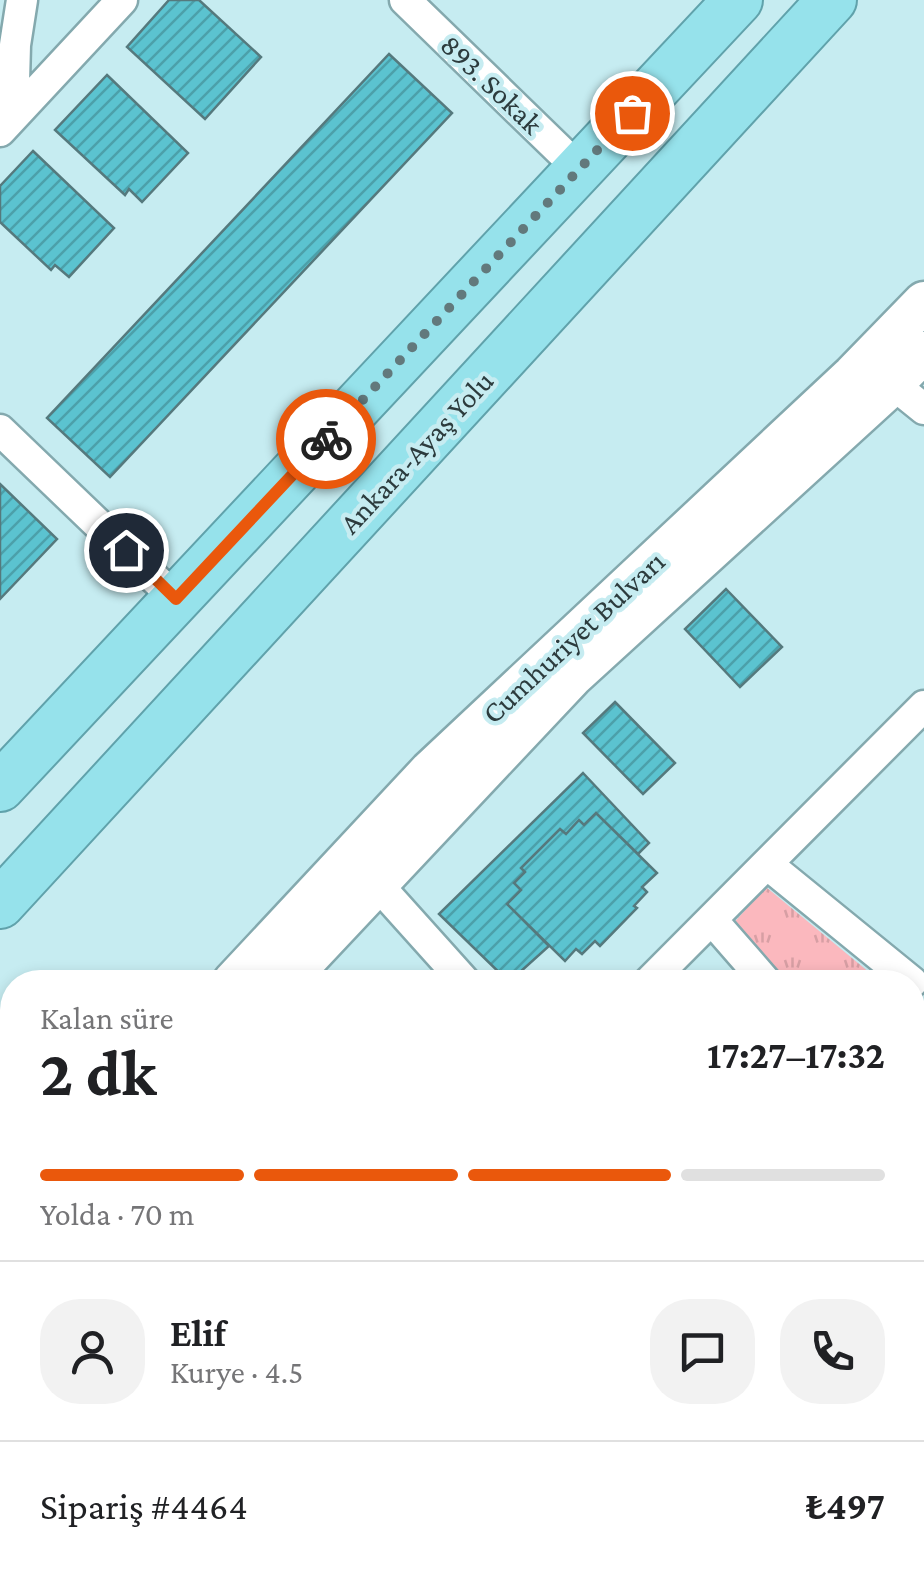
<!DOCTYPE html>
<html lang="tr">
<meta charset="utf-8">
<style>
:root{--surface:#fff;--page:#f2f2f2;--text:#202124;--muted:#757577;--line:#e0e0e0;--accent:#ea580c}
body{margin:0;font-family:"Crimson Pro",serif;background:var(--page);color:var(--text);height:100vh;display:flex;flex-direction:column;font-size:38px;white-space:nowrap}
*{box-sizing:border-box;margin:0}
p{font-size:32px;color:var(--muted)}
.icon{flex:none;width:55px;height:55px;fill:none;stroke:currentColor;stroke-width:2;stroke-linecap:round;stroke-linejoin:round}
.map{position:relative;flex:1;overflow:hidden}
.sheet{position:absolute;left:0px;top:970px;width:925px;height:622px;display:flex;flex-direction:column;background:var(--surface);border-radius:40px 40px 0 0;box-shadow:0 5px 15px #0003}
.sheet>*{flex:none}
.pin{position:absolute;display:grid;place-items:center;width:85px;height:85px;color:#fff;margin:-42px;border:5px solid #fff;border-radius:50%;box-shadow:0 2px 10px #0007}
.courier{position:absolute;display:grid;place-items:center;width:100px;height:100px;margin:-50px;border:8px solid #ea580c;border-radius:50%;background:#fff;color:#222;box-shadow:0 2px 12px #0007}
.headline em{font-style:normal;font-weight:700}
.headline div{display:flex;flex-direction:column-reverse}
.headline{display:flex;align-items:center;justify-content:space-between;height:170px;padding:0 40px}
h1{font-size:65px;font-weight:700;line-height:75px}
.bar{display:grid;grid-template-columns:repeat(4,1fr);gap:15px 10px;align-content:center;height:120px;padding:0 40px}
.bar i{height:12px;border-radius:8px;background:var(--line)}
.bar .active{background:var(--accent)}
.bar p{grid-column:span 4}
.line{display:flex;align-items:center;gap:25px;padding:0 40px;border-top:2px solid var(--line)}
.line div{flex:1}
.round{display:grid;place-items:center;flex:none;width:105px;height:105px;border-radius:40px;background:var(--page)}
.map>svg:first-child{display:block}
</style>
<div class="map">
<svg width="924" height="1591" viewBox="0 0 924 1591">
<defs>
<pattern id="industrial-furrows" width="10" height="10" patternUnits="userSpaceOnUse" patternTransform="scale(2.5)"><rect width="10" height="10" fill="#b1e1e7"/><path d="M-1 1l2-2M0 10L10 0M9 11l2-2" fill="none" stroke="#98c2c7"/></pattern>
<pattern id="grass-tufts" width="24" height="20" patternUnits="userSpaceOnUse" patternTransform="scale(2.5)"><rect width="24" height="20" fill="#fbb8be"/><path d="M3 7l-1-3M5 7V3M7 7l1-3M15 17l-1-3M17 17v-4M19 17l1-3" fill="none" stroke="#d79fa4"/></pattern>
<pattern id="building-hatch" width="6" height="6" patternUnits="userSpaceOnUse" patternTransform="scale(2.5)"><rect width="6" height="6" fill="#5bc3d0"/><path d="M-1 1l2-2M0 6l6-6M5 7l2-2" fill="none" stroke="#4ba0aa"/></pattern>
</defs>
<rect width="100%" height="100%" fill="#c6ecf1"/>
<path fill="url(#industrial-furrows)" d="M12,1325V1580H792L807,1591H0V1338Z"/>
<path fill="url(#grass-tufts)" d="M766,887L881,982H778L729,928Z
M912,1009L924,1019V1145L913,1132Z"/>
<path fill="url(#building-hatch)" stroke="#55797d" stroke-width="2.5" d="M169,0H199L261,57L205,119L127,47Z
M389,54L452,113L110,477L47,418Z
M107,75L188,153L142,202L129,189L125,195L55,130Z
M33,151L114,228L69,277L55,265L51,270L0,222V186Z
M0,484L57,539L0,599Z
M726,589L782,647L740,687L685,629Z
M615,702L675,763L643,794L583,733Z
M583,773L649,843L638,854L596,813L584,825L579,820L566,834L560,829L521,868L525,872L514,883L521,890L507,904L549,946L509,982L439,914Z
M596,813L657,873L642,887L647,892L634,906L637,908L600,946L595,941L582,954L576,949L565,961L507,904L521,890L514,883L525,872L521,868L560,829L566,834L579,820L584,825Z
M924,1255V1349L912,1339V1268Z"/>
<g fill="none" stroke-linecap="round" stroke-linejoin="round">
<defs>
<path id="minor" d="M405,0L579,169
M13,117L15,45L22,0
M0,131L122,0
M878,368L893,384L924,409
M0,430L176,599
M767,864L912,982
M377,884L465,982
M712,920L766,982
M649,982L924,706
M912,1149L924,1163
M912,1223L924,1211
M912,1481L924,1493
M0,1521L12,1516
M267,1580L271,1591
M797,1580L807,1591
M368,1591L383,1580"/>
<path id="tertiary" d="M909,1591L924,1575"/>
<path id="secondary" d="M233,982L430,771L853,375L924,302
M285,982L572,677L893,384L924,352
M0,1233L12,1220
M0,1285L12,1272"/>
<path id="trunk" d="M0,787L738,0
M0,904L832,0"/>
</defs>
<use href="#minor" stroke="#84a9ae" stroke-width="35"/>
<use href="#tertiary" stroke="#84a9ae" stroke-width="42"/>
<use href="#secondary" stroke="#84a9ae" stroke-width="45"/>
<use href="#trunk" stroke="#60a2ab" stroke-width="52"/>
<use href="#minor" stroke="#fff" stroke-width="30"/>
<use href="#tertiary" stroke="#fff" stroke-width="38"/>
<use href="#secondary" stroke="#fff" stroke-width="40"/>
<use href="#trunk" stroke="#96e2eb" stroke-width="48"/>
</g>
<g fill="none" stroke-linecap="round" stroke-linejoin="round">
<path stroke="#62797c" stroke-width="10" stroke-dasharray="0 18" d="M326,439L632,113"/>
<path stroke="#ea580c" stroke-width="12" d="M126,550L176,599L326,439"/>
</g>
<g text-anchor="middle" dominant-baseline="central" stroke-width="9" stroke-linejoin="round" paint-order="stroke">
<g font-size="30" fill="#2c3b3d" stroke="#c6ecf1">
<text transform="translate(492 84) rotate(44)">893. Sokak</text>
<text transform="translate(416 452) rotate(-47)">Ankara-Ayaş Yolu</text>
<text transform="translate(573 637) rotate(-43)">Cumhuriyet Bulvarı</text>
</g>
</g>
</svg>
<div class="pin" style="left:632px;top:113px;background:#ea580c"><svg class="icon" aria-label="bag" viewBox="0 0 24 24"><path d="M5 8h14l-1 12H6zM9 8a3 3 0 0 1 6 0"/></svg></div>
<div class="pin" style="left:126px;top:550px;background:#1f2937"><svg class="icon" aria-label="home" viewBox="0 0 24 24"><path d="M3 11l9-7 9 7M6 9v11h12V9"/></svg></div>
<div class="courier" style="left:326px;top:439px"><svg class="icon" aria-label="bike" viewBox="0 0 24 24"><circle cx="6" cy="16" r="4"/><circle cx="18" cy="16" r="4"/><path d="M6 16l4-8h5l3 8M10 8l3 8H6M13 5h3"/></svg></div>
<section class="sheet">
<div class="headline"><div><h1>2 dk</h1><p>Kalan süre</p></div><em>17:27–17:32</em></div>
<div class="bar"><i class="active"></i><i class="active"></i><i class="active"></i><i></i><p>Yolda · 70 m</p></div>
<div class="line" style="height:180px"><a class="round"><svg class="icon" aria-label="person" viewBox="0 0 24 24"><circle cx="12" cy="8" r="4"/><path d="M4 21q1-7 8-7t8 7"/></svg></a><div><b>Elif</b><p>Kurye · 4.5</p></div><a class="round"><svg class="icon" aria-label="chat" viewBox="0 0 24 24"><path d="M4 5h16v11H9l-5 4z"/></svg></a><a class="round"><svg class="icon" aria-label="phone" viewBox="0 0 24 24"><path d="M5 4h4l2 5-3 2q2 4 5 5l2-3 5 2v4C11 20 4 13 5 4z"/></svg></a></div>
<div class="line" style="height:130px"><div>Sipariş #4464</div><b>₺497</b></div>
</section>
</div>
